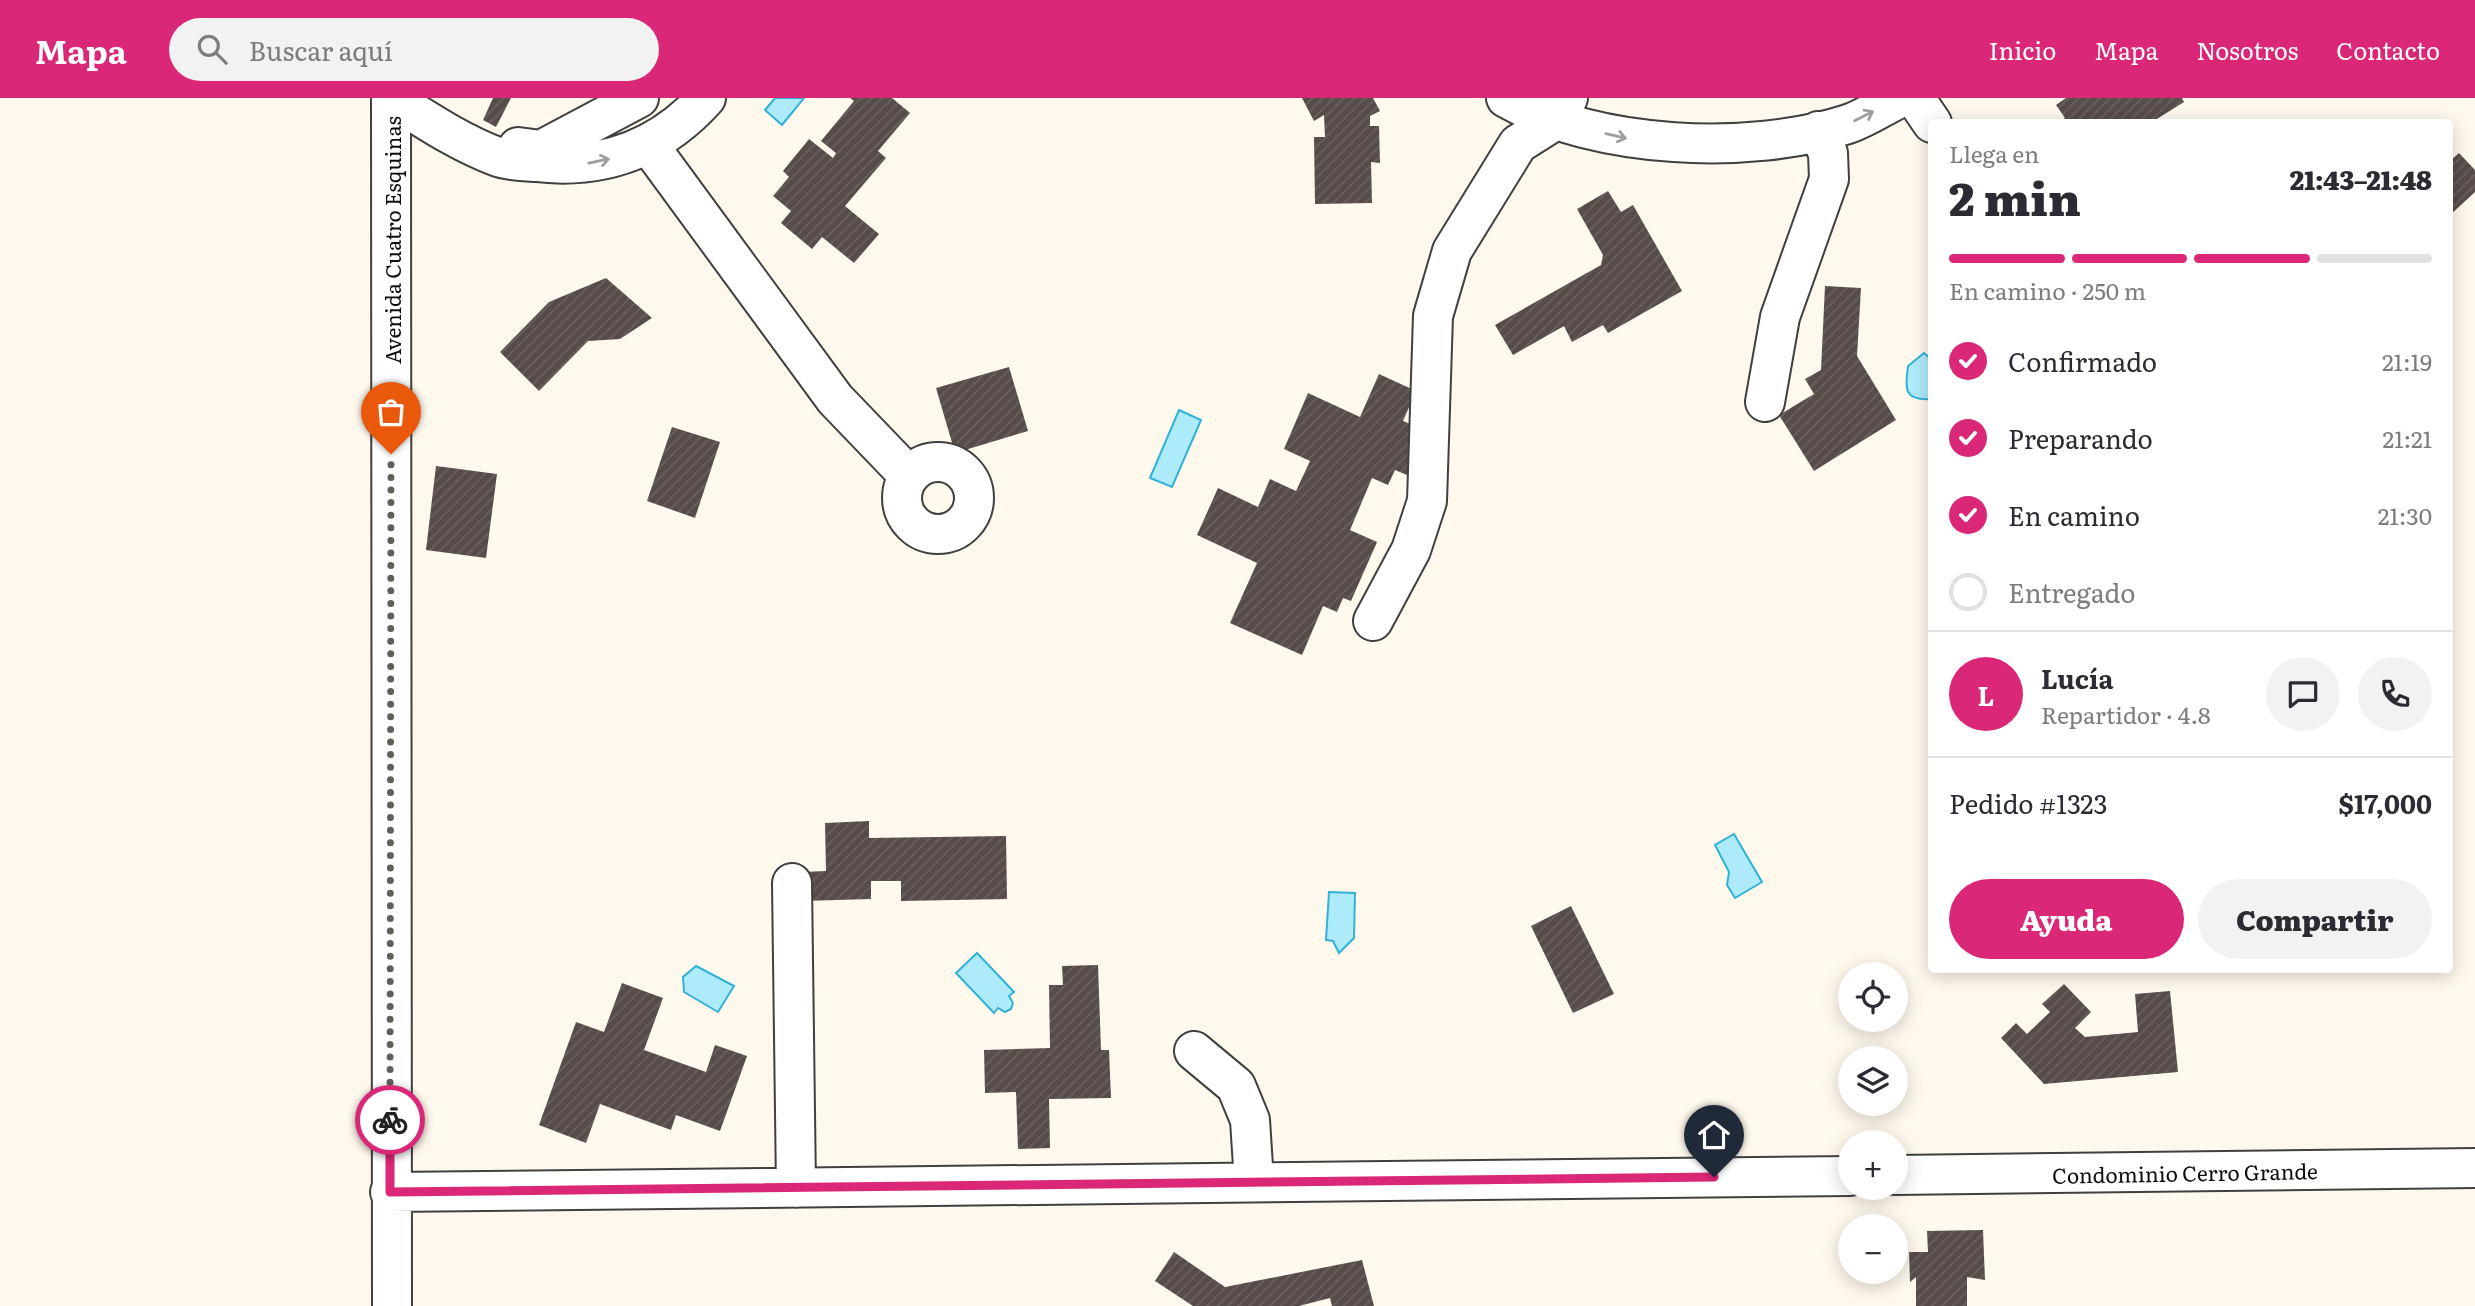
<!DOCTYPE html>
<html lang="es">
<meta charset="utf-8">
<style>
:root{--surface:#fff;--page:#f2f2f3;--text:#2b2b33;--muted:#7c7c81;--line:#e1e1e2;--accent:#db2777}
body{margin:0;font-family:Literata,serif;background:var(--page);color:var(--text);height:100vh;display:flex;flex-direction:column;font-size:26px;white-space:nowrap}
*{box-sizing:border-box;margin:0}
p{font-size:23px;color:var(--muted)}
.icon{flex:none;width:38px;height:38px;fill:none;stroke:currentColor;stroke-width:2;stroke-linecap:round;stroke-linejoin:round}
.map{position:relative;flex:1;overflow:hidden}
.details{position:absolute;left:1928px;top:21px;width:525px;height:854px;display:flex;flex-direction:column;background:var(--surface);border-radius:7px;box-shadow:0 4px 18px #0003}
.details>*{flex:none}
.buttons{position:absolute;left:1838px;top:864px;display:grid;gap:14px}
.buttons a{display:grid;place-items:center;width:70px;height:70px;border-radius:50%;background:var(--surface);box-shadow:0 4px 18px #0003;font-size:35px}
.pin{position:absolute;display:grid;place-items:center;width:60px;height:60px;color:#fff;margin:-72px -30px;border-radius:50% 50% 50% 0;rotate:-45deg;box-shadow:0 0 7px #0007}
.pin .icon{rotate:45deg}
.courier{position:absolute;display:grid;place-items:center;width:70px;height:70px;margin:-35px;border:5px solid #db2777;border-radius:50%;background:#fff;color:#222;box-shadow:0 2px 9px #0007}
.head em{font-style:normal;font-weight:800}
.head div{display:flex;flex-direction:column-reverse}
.head{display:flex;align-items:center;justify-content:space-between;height:119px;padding:0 21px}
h1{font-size:46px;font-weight:800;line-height:52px}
.bar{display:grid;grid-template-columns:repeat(4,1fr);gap:10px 7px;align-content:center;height:84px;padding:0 21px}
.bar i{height:9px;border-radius:5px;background:var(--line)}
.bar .current{background:var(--accent)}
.bar p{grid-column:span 4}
.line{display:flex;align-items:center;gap:18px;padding:0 21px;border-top:2px solid var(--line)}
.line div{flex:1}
.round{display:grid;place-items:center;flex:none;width:74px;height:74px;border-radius:37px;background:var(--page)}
ol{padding:0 21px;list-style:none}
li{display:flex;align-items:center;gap:21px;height:77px}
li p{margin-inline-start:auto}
li .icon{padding:7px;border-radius:50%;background:var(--accent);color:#fff;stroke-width:4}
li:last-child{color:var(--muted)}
li i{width:38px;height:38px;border:4px solid var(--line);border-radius:50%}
.primary-button{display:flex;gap:14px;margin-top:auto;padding:14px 21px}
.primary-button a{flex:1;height:80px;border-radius:42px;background:var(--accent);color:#fff;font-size:28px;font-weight:800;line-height:80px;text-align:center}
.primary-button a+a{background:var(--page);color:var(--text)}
header{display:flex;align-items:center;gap:42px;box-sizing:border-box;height:98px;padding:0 35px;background:var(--accent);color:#fff}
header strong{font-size:33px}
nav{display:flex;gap:38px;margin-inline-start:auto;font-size:24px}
.search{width:490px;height:63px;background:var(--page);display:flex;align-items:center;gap:18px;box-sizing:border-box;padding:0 24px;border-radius:38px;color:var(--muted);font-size:26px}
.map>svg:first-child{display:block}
</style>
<header>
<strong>Mapa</strong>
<div class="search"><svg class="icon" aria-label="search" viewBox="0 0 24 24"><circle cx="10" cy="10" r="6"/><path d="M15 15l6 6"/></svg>Buscar aquí</div>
<nav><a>Inicio</a><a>Mapa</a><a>Nosotros</a><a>Contacto</a></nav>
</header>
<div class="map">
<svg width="2475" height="1208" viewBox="0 0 2475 1208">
<defs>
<pattern id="building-hatch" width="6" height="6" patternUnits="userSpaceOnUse" patternTransform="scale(1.75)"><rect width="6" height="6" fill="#574c49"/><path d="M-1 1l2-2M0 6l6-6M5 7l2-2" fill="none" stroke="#6a615f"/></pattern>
</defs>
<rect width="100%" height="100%" fill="#fff8ed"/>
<path fill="#aeebfa" stroke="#31b1d6" stroke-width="2" d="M775,0H804L782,27L765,12Z
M1924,255L1932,262V301C1904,303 1905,292 1908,268Z
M1179,312L1201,322L1172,389L1150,380Z
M1734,736L1762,784L1735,800L1727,787L1729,774L1715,747Z
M1329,794L1355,795L1354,840L1339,855L1333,843L1326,842Z
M977,855L1014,894L1009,898L1013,905L1011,911L1005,914L998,910L994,915L956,875Z
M696,868L734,888L718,914L684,894L683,879Z"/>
<path fill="url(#building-hatch)" d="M493,0H511L496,29L483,22Z
M850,0H892L910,15L878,53L886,60L845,108L879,136L854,165L822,139L812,151L781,125L791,113L773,98L789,79L783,73L809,41L833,60L836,55L821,43L854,3Z
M1302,0H1373L1380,13L1370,18V28H1379L1380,65L1371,64L1372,105L1315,106L1314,39H1325L1324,17L1314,23Z
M2066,0H2182L2184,4L2152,24H2058L2065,20L2056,7Z
M2459,55L2475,72V94L2450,117V63Z
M1608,93L1621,114L1633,107L1682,193L1608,235L1603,227L1572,244L1564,228L1513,257L1495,227L1601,167L1603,157L1577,111Z
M606,180L652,220L620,241L588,243L539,293L500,254L549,204Z
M1825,188L1861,190L1857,258L1896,322L1814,373L1779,317L1814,296L1805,281L1821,272Z
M1009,269L1028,333L955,355L936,290Z
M1379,276L1416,293L1403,323L1427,333L1407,377L1395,372L1388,387L1372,380L1350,432L1377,444L1351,503L1343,500L1337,514L1323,508L1302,557L1230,525L1257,465L1197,437L1218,390L1258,409L1270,381L1296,393L1310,363L1284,351L1308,295L1360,319Z
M672,329L720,344L695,420L647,403Z
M436,368L497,376L486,460L426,452Z
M869,723V740L1006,738L1007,801L901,803V783H871V801L803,803V774L826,773L825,725Z
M1571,808L1614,896L1573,915L1531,828Z
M1098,867L1101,952H1109L1111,1000L1049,1001L1050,1050L1018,1051L1016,994L985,995L984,952L1050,950L1049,887H1063L1062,868Z
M622,885L663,900L644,952L706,974L715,947L747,958L720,1033L676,1017L671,1032L600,1006L586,1045L539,1027L576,924L604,934Z
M2064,886L2091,914L2075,930L2085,939L2138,934L2135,896L2170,893L2178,974L2044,986L2001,940L2016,925L2027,936L2050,914L2042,906Z
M1983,1132L1985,1182L1967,1179V1208H1916V1179L1910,1184L1909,1154H1928L1927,1133Z
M1174,1154L1225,1189L1362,1162L1374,1208H1332L1330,1200L1299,1208H1193L1155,1183Z"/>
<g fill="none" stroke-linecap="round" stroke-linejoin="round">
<defs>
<path id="minor" d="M391,0L392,1208
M391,0C426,22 460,45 498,59C509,63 523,63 535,64C603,72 660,51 706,0
M1506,0C1596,51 1750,58 1848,26C1866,20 1883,8 1900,0
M1915,0L1932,25
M648,46L835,301L909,378
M518,49L541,52L639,0
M1765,304L1780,219L1829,81L1828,55L1818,33
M902 400a36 36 0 1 1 72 0a36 36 0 1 1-72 0Z
M1373,523L1411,452L1427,403L1433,218L1452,153L1518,46L1556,22L1568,0
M792,785L796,1090
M1194,953L1236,988L1250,1022L1254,1084
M1895,1077L2475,1070
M390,1094L1850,1078"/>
</defs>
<use href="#minor" stroke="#404040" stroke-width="42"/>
<use href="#minor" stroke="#fff" stroke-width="38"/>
</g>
<defs><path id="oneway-shaft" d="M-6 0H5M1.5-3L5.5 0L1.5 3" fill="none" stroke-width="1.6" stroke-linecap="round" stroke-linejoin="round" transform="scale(1.75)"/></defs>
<g stroke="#9e9e9e">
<use href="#oneway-shaft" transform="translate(1864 18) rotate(-27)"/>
<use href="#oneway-shaft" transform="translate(1616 38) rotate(13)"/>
<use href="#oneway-shaft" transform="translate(599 63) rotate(-12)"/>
</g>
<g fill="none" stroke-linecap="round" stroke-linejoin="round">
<path stroke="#625f5b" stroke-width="7" stroke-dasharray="0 12.6" d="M390,1022L391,356"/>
<path stroke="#db2777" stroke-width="9" d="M390,1022V1094L1714,1079"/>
</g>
<g text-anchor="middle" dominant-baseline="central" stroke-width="7" stroke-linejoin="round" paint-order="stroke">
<g font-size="21" fill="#0d0d0d" stroke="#fff">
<text transform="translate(391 142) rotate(-90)">Avenida Cuatro Esquinas</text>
<text transform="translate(2185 1074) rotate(-1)">Condominio Cerro Grande</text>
</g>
</g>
</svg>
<div class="buttons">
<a><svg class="icon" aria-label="locate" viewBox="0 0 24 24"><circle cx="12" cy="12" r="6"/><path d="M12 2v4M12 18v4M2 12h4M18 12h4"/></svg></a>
<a><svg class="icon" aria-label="layers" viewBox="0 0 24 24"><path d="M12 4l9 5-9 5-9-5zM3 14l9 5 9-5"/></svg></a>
<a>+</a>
<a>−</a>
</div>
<div class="pin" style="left:391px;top:356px;background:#ea580c"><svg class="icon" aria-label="bag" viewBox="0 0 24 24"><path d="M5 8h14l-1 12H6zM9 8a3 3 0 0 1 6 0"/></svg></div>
<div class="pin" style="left:1714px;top:1079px;background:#1f2937"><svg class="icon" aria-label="home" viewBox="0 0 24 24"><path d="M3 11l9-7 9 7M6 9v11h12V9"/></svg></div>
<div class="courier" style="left:390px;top:1022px"><svg class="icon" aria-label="bike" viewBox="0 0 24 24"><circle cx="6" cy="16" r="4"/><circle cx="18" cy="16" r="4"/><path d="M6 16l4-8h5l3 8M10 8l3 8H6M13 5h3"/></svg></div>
<section class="details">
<div class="head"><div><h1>2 min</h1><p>Llega en</p></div><em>21:43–21:48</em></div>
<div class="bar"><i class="current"></i><i class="current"></i><i class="current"></i><i></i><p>En camino · 250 m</p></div>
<ol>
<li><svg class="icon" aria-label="check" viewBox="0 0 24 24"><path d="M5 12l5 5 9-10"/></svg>Confirmado<p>21:19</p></li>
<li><svg class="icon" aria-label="check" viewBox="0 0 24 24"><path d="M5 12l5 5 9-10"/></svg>Preparando<p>21:21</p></li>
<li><svg class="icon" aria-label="check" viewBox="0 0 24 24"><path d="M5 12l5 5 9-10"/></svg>En camino<p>21:30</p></li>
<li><i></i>Entregado</li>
</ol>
<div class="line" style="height:126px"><b class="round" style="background:var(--accent);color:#fff">L</b><div><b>Lucía</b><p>Repartidor · 4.8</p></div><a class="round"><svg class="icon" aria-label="chat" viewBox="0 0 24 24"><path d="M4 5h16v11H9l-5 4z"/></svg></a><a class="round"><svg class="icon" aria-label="phone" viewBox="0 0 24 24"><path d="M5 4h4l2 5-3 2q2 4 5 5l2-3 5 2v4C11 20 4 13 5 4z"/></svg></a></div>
<div class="line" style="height:91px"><div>Pedido #1323</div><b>$17,000</b></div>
<div class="primary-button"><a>Ayuda</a><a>Compartir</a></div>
</section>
</div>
